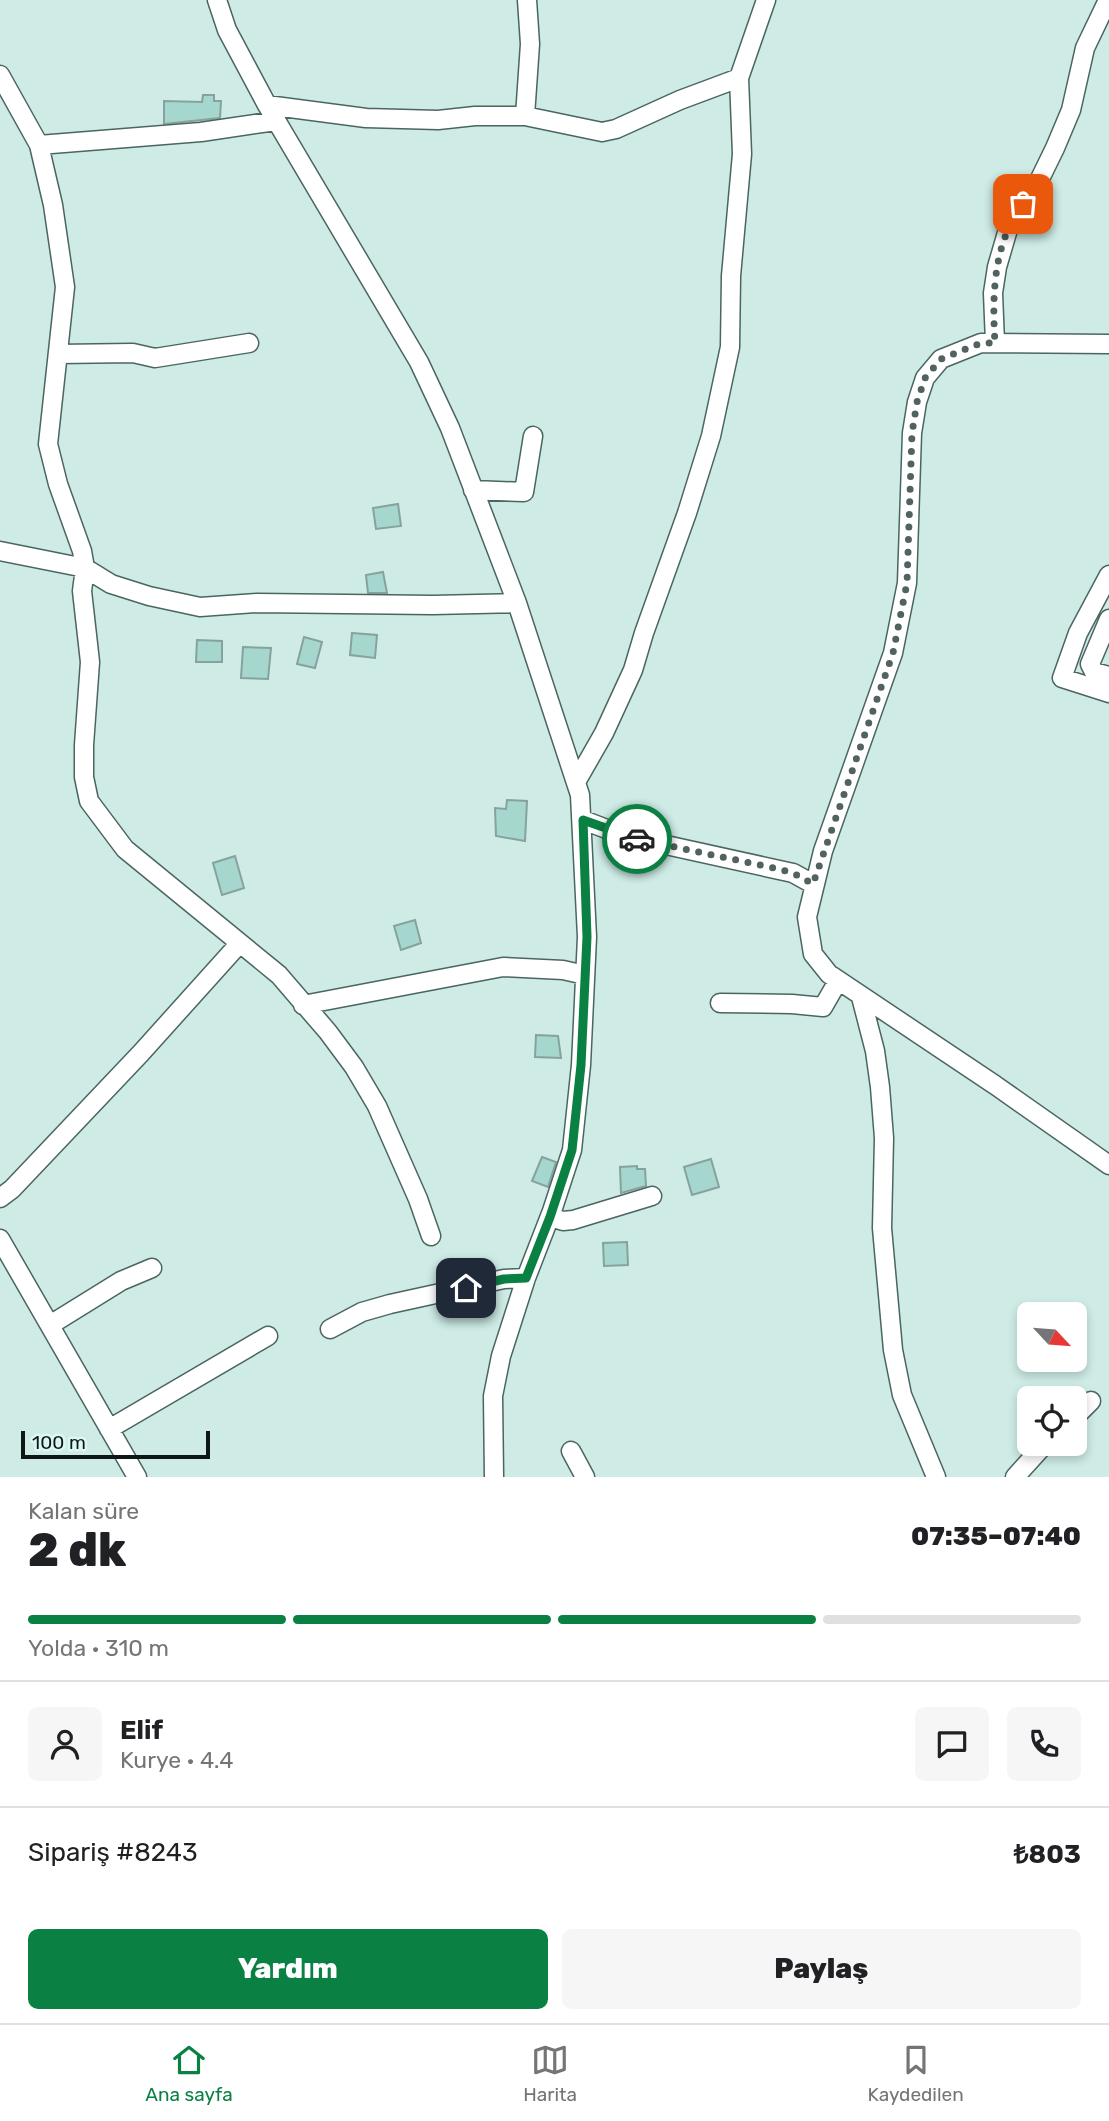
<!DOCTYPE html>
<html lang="tr">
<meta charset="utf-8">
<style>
:root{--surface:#fff;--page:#f6f6f6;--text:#202124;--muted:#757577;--line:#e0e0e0;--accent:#0b8043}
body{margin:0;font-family:Rubik,sans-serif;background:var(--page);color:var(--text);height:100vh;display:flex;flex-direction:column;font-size:26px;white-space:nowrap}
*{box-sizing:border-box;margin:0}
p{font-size:23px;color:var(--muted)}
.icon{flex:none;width:38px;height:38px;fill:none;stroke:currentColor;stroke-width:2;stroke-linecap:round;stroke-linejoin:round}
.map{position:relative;height:1477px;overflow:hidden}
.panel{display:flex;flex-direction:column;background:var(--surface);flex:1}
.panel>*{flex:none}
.needle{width:46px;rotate:116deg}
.fabs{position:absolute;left:1017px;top:1302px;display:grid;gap:14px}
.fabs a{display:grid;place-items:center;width:70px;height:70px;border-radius:10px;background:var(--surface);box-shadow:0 4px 10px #0003;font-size:35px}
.scale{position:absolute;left:21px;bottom:18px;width:189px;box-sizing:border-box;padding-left:7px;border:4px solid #0d1816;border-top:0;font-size:19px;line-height:24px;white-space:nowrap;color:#0d1816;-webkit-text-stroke:5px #dbf8f3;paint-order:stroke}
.pin{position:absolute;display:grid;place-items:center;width:60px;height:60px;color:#fff;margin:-30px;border-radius:14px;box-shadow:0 4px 10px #0006}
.courier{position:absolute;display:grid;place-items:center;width:70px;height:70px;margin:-35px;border:5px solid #0b8043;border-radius:50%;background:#fff;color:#222;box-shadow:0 2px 9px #0007}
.head em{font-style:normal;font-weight:800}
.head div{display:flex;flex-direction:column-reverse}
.head{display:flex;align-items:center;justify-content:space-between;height:119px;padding:0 28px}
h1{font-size:46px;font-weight:800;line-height:52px}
.bar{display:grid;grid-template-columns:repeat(4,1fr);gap:10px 7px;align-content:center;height:84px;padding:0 28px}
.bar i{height:9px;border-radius:5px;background:var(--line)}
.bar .on{background:var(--accent)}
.bar p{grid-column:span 4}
.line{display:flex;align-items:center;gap:18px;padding:0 28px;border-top:2px solid var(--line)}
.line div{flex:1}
.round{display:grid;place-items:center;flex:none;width:74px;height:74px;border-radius:10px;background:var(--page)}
.primary-button{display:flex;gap:14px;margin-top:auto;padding:14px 28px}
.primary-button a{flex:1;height:80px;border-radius:10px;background:var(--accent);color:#fff;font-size:28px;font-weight:800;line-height:80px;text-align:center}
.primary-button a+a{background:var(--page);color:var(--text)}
.tabs{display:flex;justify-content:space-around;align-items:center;height:98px;border-top:2px solid var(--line);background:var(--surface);font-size:19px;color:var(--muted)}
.tabs a{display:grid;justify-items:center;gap:4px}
.tabs .on{color:var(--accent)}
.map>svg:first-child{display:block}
</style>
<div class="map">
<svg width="1109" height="1477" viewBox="0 0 1109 1477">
<rect width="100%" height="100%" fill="#ceebe6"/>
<path fill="#a6d7cf" stroke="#86a29d" stroke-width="2" d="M203,95H214V101H221L220,118L164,124V101L202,102Z
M398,504L401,526L376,529L373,508Z
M383,572L387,593H368L366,575Z
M352,633L377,635L375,658L350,655Z
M304,637L322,642L315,668L297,664Z
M197,640L222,641V662H196Z
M243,647L271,648L268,679L241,678Z
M507,800L527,801L525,841L496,836L495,808L506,809Z
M235,856L244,888L222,895L213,863Z
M415,920L421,943L401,950L394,926Z
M536,1035L558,1036L561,1058L535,1057Z
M542,1157L556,1162L548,1187L532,1181Z
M711,1159L719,1187L692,1195L684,1167Z
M637,1166V1169H645L646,1186L621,1193L620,1167Z
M627,1242L628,1265L604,1266L603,1243Z"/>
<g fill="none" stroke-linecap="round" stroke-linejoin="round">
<defs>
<path id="minor" d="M217,0L227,30L267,105L419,362L450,428L517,603L580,795L587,937L581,1065L572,1150L552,1211L526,1278L501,1356L493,1396L494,1477
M0,75L39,145L53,205L65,287L48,444L58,484L82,551L85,568L82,591L90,662L84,745V777L89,801L125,849L279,975L328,1032L354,1067L377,1106L418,1199L431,1236
M267,105L366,118L438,120L475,116H525L602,132L616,129L680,100L739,78
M525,116L530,44L527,0
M39,145L201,132L276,121
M995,343L993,293L997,267L1011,219L1035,189L1055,148L1071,110L1085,48L1108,0
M1109,344L981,343L941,359L925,378L917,402L912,433L907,583L893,653L823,851L807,917L813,954L829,974L995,1085L1109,1165
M58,354L133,353L155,358L249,343
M473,490L524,492L533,436
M0,551L85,568L111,584L149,596L200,607L257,603L433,605L517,603
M1109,575L1078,633L1062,678L1109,693
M1109,619L1090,664L1094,672L1109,676
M576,782L604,733L633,670L644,633L687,513L711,436L730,347L731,276L742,154L739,78L766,0
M583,820L625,836L793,873L813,884
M861,997L875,1051L880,1087L884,1138L882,1228L893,1350L902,1395L936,1477
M720,1003L792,1004L823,1007L838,981
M303,1005L503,967L563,970L585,975
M0,1198L12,1189L141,1053L239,944
M550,1217L563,1221L573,1220L652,1196
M0,1239L137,1477
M50,1325L121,1281L152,1268
M330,1329L362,1312L390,1304L504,1279L526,1278
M1074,1418L1091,1401
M109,1429L268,1336
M571,1451L585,1477
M1015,1477L1045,1444"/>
</defs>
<use href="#minor" stroke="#4b6561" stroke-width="21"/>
<use href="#minor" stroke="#fff" stroke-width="18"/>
</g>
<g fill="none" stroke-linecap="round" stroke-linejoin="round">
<path stroke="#51625f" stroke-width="7" stroke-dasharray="0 12.6" d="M637,839L774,868L793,873L813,884L893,653L907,583L912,433L917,402L925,378L941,359L981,343H995C992,296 993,243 1023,204"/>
<path stroke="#0b8043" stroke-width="9" d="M466,1288L504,1279L526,1278L550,1217L572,1150L581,1065L587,937L583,820L637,839"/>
</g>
</svg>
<div class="fabs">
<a><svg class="needle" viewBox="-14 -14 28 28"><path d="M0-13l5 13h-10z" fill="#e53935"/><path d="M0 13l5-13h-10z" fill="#757577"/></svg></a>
<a><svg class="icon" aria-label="locate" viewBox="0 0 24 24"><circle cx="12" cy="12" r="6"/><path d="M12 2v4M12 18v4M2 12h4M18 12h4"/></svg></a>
</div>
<div class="scale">100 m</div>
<div class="pin" style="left:1023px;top:204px;background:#ea580c"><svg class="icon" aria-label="bag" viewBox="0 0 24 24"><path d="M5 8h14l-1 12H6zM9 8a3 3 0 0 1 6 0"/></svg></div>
<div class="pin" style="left:466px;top:1288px;background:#1f2937"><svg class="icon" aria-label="home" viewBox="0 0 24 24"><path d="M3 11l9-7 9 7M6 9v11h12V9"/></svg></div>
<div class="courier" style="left:637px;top:839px"><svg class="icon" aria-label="car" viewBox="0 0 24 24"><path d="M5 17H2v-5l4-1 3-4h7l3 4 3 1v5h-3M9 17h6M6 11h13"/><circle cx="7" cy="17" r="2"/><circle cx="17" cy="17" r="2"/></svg></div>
</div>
<section class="panel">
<div class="head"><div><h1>2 dk</h1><p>Kalan süre</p></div><em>07:35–07:40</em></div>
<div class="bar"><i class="on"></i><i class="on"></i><i class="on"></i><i></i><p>Yolda · 310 m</p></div>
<div class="line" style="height:126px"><a class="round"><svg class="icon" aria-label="person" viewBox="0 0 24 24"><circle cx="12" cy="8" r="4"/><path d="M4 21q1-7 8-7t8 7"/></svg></a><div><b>Elif</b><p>Kurye · 4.4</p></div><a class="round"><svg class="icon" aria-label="chat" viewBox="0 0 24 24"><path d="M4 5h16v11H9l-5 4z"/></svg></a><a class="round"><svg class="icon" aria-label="phone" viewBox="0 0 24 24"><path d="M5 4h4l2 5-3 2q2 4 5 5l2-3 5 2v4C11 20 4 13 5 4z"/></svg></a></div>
<div class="line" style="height:91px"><div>Sipariş #8243</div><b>₺803</b></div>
<div class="primary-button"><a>Yardım</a><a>Paylaş</a></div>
</section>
<nav class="tabs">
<a class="on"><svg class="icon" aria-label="home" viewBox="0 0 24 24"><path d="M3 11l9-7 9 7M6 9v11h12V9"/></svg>Ana sayfa</a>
<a><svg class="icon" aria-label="map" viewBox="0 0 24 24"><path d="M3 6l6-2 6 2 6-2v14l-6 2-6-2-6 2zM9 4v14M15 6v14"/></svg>Harita</a>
<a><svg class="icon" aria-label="saved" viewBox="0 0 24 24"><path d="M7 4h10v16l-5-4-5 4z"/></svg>Kaydedilen</a>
</nav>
